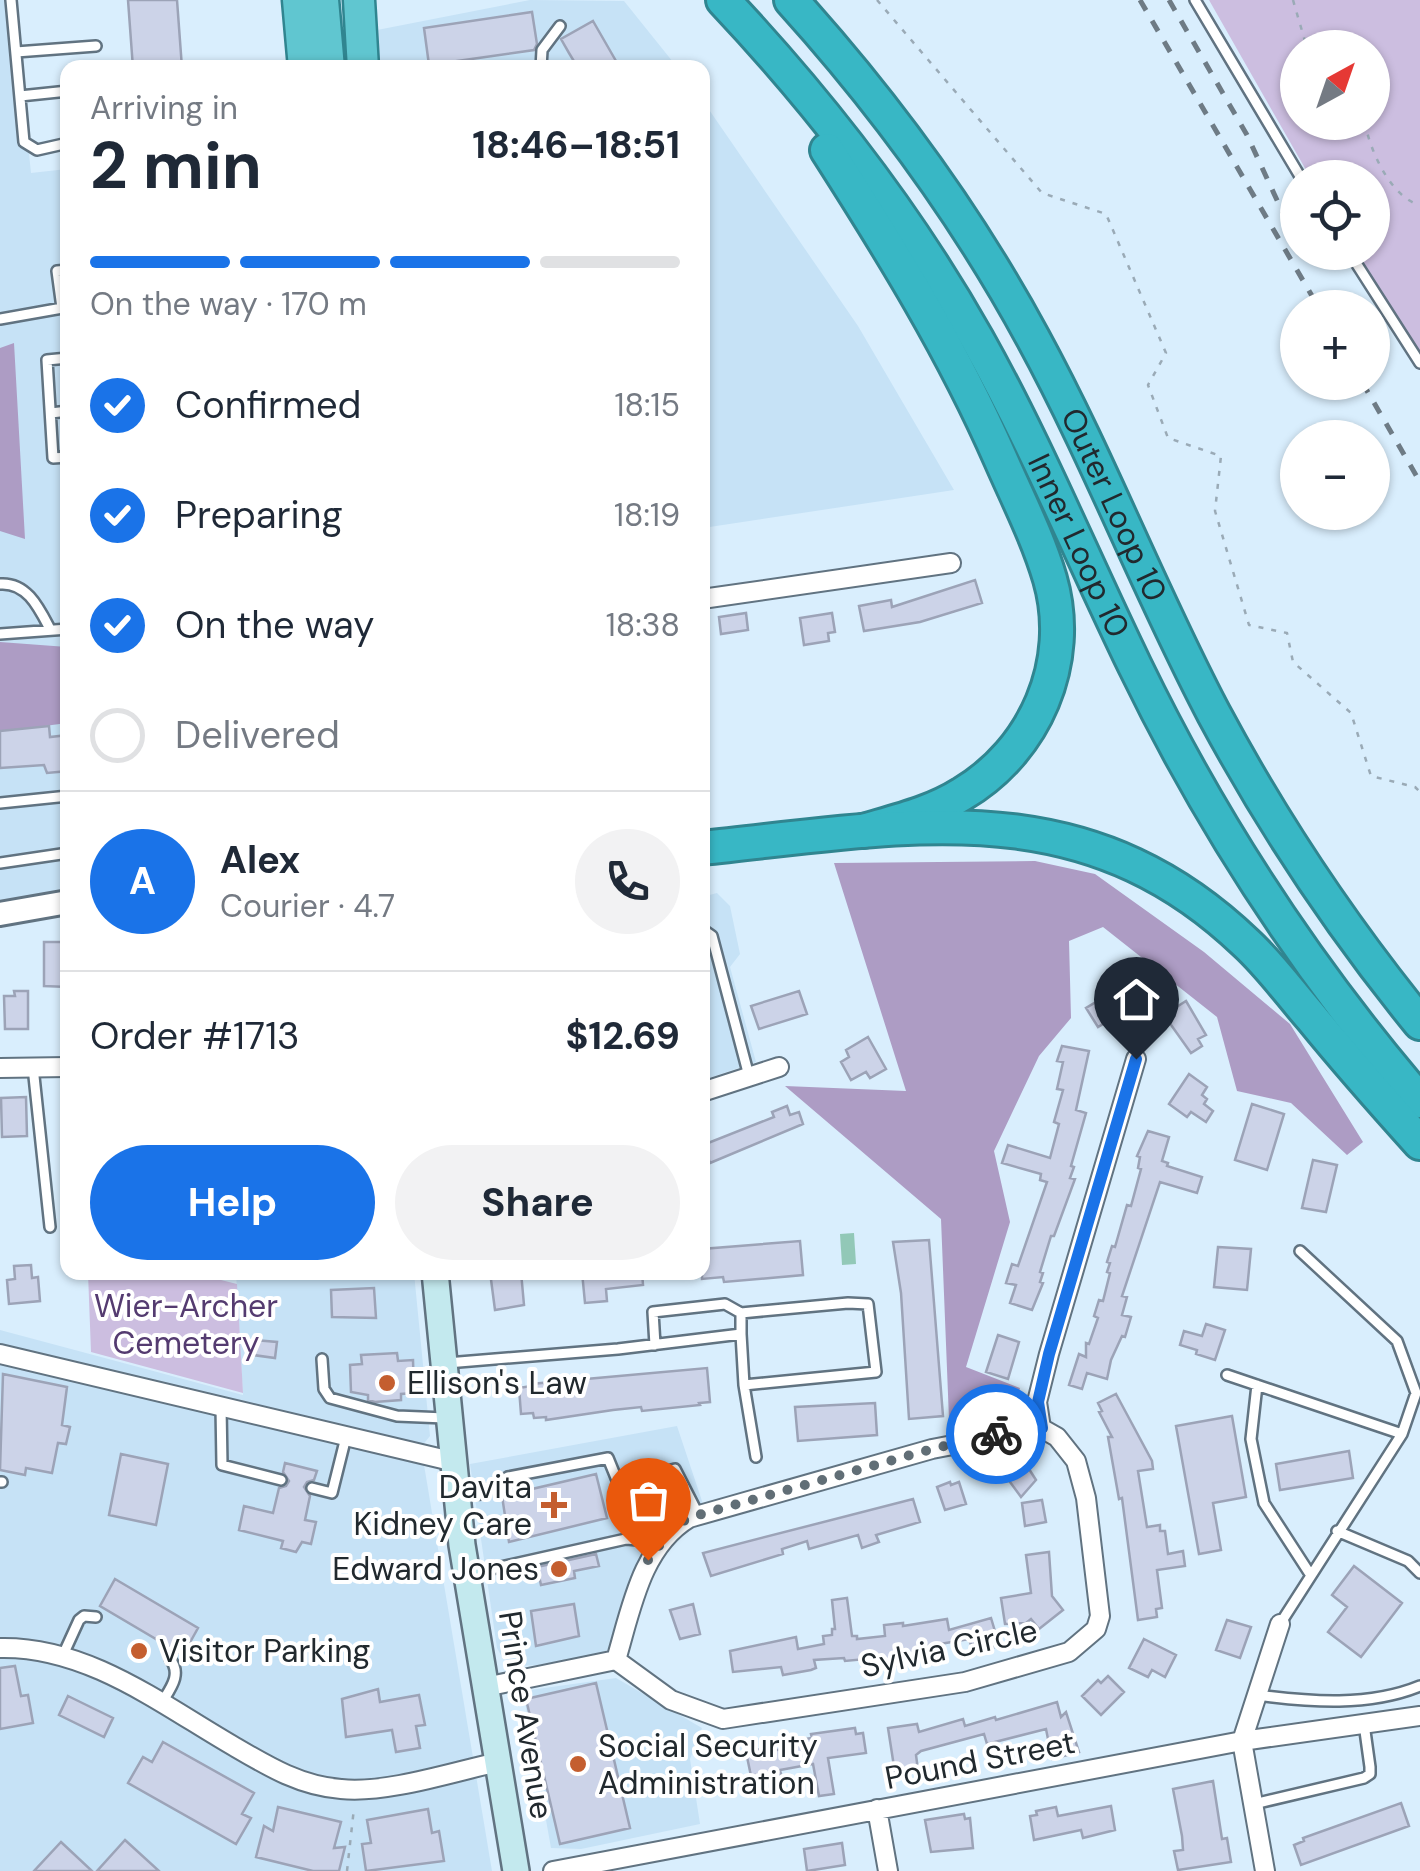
<!DOCTYPE html>
<meta charset="utf-8">
<style>
:root{--surface:#fff;--page:#f2f2f3;--text:#1f2937;--muted:#747a83;--line:#e0e1e3;--accent:#1a73e8}
body{margin:0;font-family:"DM Sans",sans-serif;background:var(--page);color:var(--text);height:100vh;display:flex;flex-direction:column;font-size:38px;white-space:nowrap}
*{box-sizing:border-box;margin:0}
p{font-size:32px;color:var(--muted)}
.icon{flex:none;width:55px;height:55px;fill:none;stroke:currentColor;stroke-width:2;stroke-linecap:round;stroke-linejoin:round}
.map{position:relative;flex:1;overflow:hidden}
.sheet{position:absolute;left:60px;top:60px;width:650px;height:1220px;display:flex;flex-direction:column;background:var(--surface);border-radius:20px;box-shadow:0 2px 8px #0004}
.sheet>*{flex:none}
.needle{width:65px;rotate:40deg}
.tools{position:absolute;left:1280px;top:30px;display:grid;gap:20px}
.tools a{display:grid;place-items:center;width:110px;height:110px;border-radius:50%;background:var(--surface);box-shadow:0 2px 8px #0004;font-size:50px}
.pin{position:absolute;display:grid;place-items:center;width:85px;height:85px;color:#fff;margin:-102px -42px;border-radius:50% 50% 50% 0;rotate:-45deg;box-shadow:0 0 10px #0007}
.pin .icon{rotate:45deg}
.courier{position:absolute;display:grid;place-items:center;width:100px;height:100px;margin:-50px;border:8px solid #1a73e8;border-radius:50%;background:#fff;color:#222;box-shadow:0 2px 12px #0007}
.headline em{font-style:normal;font-weight:700}
.headline div{display:flex;flex-direction:column-reverse}
.headline{display:flex;align-items:center;justify-content:space-between;height:170px;padding:0 30px}
h1{font-size:65px;font-weight:700;line-height:75px}
.bar{display:grid;grid-template-columns:repeat(4,1fr);gap:15px 10px;align-content:center;height:120px;padding:0 30px}
.bar i{height:12px;border-radius:8px;background:var(--line)}
.bar .selected{background:var(--accent)}
.bar p{grid-column:span 4}
.line{display:flex;align-items:center;gap:25px;padding:0 30px;border-top:2px solid var(--line)}
.line div{flex:1}
.round{display:grid;place-items:center;flex:none;width:105px;height:105px;border-radius:52px;background:var(--page)}
ol{padding:0 30px;list-style:none}
li{display:flex;align-items:center;gap:30px;height:110px}
li p{margin-inline-start:auto}
li .icon{padding:10px;border-radius:50%;background:var(--accent);color:#fff;stroke-width:4}
li:last-child{color:var(--muted)}
li i{width:55px;height:55px;border:5px solid var(--line);border-radius:50%}
.action{display:flex;gap:20px;margin-top:auto;padding:20px 30px}
.action a{flex:1;height:115px;border-radius:60px;background:var(--accent);color:#fff;font-size:40px;font-weight:700;line-height:115px;text-align:center}
.action a+a{background:var(--page);color:var(--text)}
.map>svg:first-child{display:block}
</style>
<div class="map">
<svg width="1420" height="1871" viewBox="0 0 1420 1871">
<rect width="100%" height="100%" fill="#d9eefd"/>
<path fill="#c6e2f6" d="M0,0H13L31,173L67,169L68,889L0,902Z
M530,0L624,1L677,67H373L372,31Z
M703,101L858,326L954,490L703,528Z
M717,893L730,906L740,954L730,967L756,1062L703,1080L702,897Z
M236,1273H414L430,1436L421,1447L492,1871H0V1330L243,1395Z
M677,1426L703,1504L666,1523L646,1543L623,1599L611,1647L601,1654L538,1665L517,1666L503,1659L497,1648L470,1464Z
M616,1678L702,1728L690,1759L700,1824L581,1849L551,1848L523,1691Z"/>
<path fill="#ccbee0" fill-rule="evenodd" d="M1209,0H1420V370L1353,253L1372,252V178L1310,177ZM1298,48H1372V122H1298Z
M88,1273H193L237,1284L243,1393L91,1352Z"/>
<path fill="#ad9cc4" d="M14,343L25,539L0,531V348Z
M0,642L67,647V723L0,732Z
M1035,861L1095,874L1204,952L1290,1024L1363,1142L1347,1155L1291,1103L1237,1091L1217,1017L1103,927L1069,941L1071,1018L1039,1056L994,1151L1010,1222L966,1367L1020,1388L1012,1414L949,1419L941,1219L785,1086L906,1091L834,863Z"/>
<path fill="#92c8b7" d="M854,1233L856,1264L842,1265L840,1234Z"/>
<path fill="#ccd3e8" stroke="#9ca3b7" stroke-width="2.5" d="M128,0H177L182,68H133Z
M532,12L537,44L534,50L429,65L424,28Z
M593,21L620,68H578L569,53L561,39Z
M975,580L982,603L920,622L864,631L859,606L891,600L892,607Z
M746,613L748,630L721,634L719,617Z
M832,613L835,632L828,633L829,641L804,645L800,618Z
M49,726L50,737L68,735V771L47,773L44,765L0,768V731Z
M44,942H68V987L44,986Z
M1119,976L1136,1004L1098,1027L1086,1008L1111,993L1106,985Z
M14,991H28V1029H5L4,996H15Z
M799,991L807,1014L759,1029L751,1006Z
M1186,1001L1206,1035L1198,1039L1202,1046L1191,1053L1164,1015Z
M868,1037L886,1069L870,1078L866,1072L851,1080L841,1062L849,1057L846,1050Z
M1062,1046L1089,1051L1076,1110L1086,1113L1071,1166L1074,1167L1070,1178L1075,1179L1054,1236H1051L1040,1272L1043,1273L1040,1282L1043,1283L1032,1310L1010,1303L1016,1285L1006,1283L1012,1264L1018,1266L1047,1182L1040,1180L1041,1174L1002,1163L1008,1145L1050,1158L1059,1124L1054,1122L1063,1090L1057,1089L1063,1062L1057,1061Z
M1189,1074L1207,1087L1202,1095L1207,1099L1204,1104L1213,1111L1206,1122L1191,1112L1187,1117L1169,1104Z
M26,1097L27,1136L2,1137L1,1098Z
M1252,1104L1284,1114L1267,1170L1235,1160Z
M787,1106L790,1115L799,1112L803,1124L710,1163L703,1145L774,1117L772,1112Z
M1148,1131L1169,1137L1162,1161L1168,1163L1167,1166L1202,1177L1197,1193L1160,1182L1122,1296L1127,1297L1122,1315L1131,1317L1125,1337L1122,1336L1111,1360L1107,1379L1087,1373L1082,1389L1069,1385L1079,1354L1086,1357V1343L1089,1344L1098,1318L1094,1316L1099,1300L1103,1301L1110,1273L1107,1272L1110,1263L1107,1262L1112,1246L1115,1247L1127,1205L1131,1206L1141,1169L1138,1168L1140,1157L1137,1156Z
M1313,1160L1337,1165L1326,1212L1302,1208Z
M929,1240L943,1416L909,1419L901,1293L893,1242Z
M800,1241L803,1275L724,1282L723,1277L702,1279V1249Z
M1218,1247L1251,1249L1247,1290L1214,1287Z
M31,1265L32,1278L38,1277L40,1301L9,1304L7,1280L15,1279L14,1266Z
M490,1272H521L524,1305L495,1310Z
M582,1272H642L643,1285L606,1289L607,1301L585,1303Z
M374,1288L376,1318L332,1317L331,1290Z
M1206,1324L1225,1330L1215,1360L1196,1354L1197,1350L1180,1345L1184,1331L1202,1336Z
M998,1335L1019,1342L1008,1379L986,1372Z
M254,1340L277,1342L275,1358L253,1355Z
M397,1353L398,1361L413,1360L414,1393L401,1394V1400L375,1402L368,1400V1395L351,1392L350,1365L362,1364L361,1355Z
M707,1368L710,1402L699,1403L700,1405L642,1411L641,1407L613,1410L546,1420V1417L534,1418L533,1413L521,1414L519,1388L531,1386V1384Z
M3,1374L67,1387L62,1425L70,1427L66,1444L58,1443L52,1473L26,1468L25,1475L0,1470Z
M1116,1394L1152,1461L1153,1469L1138,1471L1147,1527L1160,1525V1531H1165L1168,1554L1183,1551L1185,1566L1157,1570L1162,1608L1156,1609L1157,1617L1138,1620L1122,1498L1119,1499L1108,1437H1112L1099,1412L1102,1411L1098,1403Z
M875,1403L877,1435L798,1441L795,1407Z
M1232,1416L1246,1497L1213,1503L1221,1550L1199,1554L1176,1426Z
M1349,1451L1353,1478L1280,1490L1276,1464Z
M121,1454L168,1464L156,1525L109,1515Z
M1020,1455L1036,1480L1021,1497L999,1467Z
M285,1463L317,1471L314,1480L307,1482L304,1487L310,1496L305,1520L316,1522L311,1544L302,1542L296,1552L281,1548L283,1541L239,1530L244,1506L273,1513L279,1488L286,1486L289,1481L283,1472Z
M596,1474L607,1518L509,1542L502,1496Z
M950,1482L951,1485L959,1482L966,1504L945,1510L937,1487Z
M913,1499L920,1522L876,1535L879,1542L862,1548L858,1535L809,1549L807,1541L782,1549L783,1554L711,1576L703,1553Z
M1042,1500L1046,1522L1025,1526L1022,1503Z
M1049,1552L1052,1596L1063,1610L1039,1629L1031,1619L1026,1623L1005,1624L1001,1598L1031,1593L1026,1555Z
M596,1554L599,1566L574,1571L575,1578L541,1585L537,1567Z
M1354,1566L1402,1603L1361,1657L1328,1632L1347,1607L1332,1595Z
M115,1579L198,1628L183,1655L100,1606Z
M847,1598L852,1636H857V1639L885,1636L884,1625L903,1623V1626L947,1619L949,1630L991,1618L997,1638L990,1640L993,1648L978,1652L976,1644L971,1645L969,1639L940,1644L941,1650L906,1655L907,1659L898,1660V1666L877,1663L876,1658L845,1661L844,1658L814,1660L816,1668L811,1670L783,1675L781,1667L733,1672L730,1651L796,1637L798,1649L824,1644L823,1636L832,1635V1629H835L832,1600Z
M574,1604L579,1636L536,1646L531,1611Z
M693,1604L700,1634L680,1639L670,1610Z
M1227,1620L1251,1627L1240,1658L1216,1650Z
M1144,1639L1176,1655L1165,1677L1152,1670L1148,1677L1129,1668Z
M15,1666L21,1696L28,1695L33,1723L0,1729V1668Z
M1108,1676L1124,1692L1101,1715L1082,1696L1098,1680L1101,1683Z
M596,1683L630,1828L560,1844L526,1699Z
M378,1689L380,1702L419,1695L425,1725L416,1726L420,1748L396,1752L392,1730L346,1737L342,1699Z
M68,1696L113,1718L104,1737L59,1715Z
M1057,1702L1061,1717L1066,1712L1079,1752L1052,1759L1046,1729L987,1744L984,1734L921,1751L916,1755L918,1770L895,1773L888,1728L917,1724L919,1732L963,1719L965,1726L995,1717L996,1720Z
M855,1728L856,1734L863,1733L866,1753L828,1758L834,1794L819,1796L813,1764L780,1770L782,1778L766,1781L764,1773L751,1776L746,1752L761,1749L762,1753L792,1747L791,1741L812,1738L811,1734Z
M163,1742L254,1793L242,1814L251,1818L236,1844L128,1783L143,1757L152,1762Z
M1213,1781L1222,1839L1227,1838L1231,1862L1178,1870L1174,1851L1183,1850L1182,1836L1173,1789Z
M1401,1803L1409,1826L1301,1865L1294,1845L1304,1841L1303,1838Z
M1111,1806L1115,1830L1083,1838L1081,1830L1034,1840L1030,1816L1037,1815L1036,1811L1056,1807L1058,1816Z
M278,1807L341,1822L334,1848L345,1847L339,1871H313L256,1857L264,1826L273,1831Z
M428,1809L432,1833L439,1831L444,1861L366,1871L362,1844L371,1843L367,1820Z
M964,1814L965,1819L970,1818L973,1848L931,1852L925,1820Z
M125,1840L159,1871H97Z
M61,1842L92,1871H34Z
M842,1843L845,1865L807,1871L804,1849Z"/>
<g fill="none" stroke-linecap="round" stroke-linejoin="round">
<defs>
<path id="service" d="M11,0L24,142L37,150L68,143
M1195,0L1301,178
M16,52L96,46
M541,68L542,50L560,26
M20,96L68,91
M1349,252L1420,363
M62,308L57,271L68,270
M0,319L68,307
M68,358L47,360L53,458L68,457
M51,413L68,411
M0,584C27,582 39,608 50,629
M0,634L68,629
M0,803L68,796
M0,863L68,853
M702,929L712,936L749,1076
M33,1067L50,1227
M655,1345L653,1312L725,1304L741,1313
M322,1359L324,1389L330,1398L397,1416L445,1418
M447,1363L618,1349L741,1334V1313L848,1303L868,1304L876,1372L744,1385L741,1334
M1227,1375L1402,1434
M744,1385L756,1457
M1257,1385L1251,1439L1264,1503L1310,1574
M221,1407L222,1465L281,1480
M0,1482H2
M312,1488L332,1493L346,1437
M458,1496L481,1494L508,1477L608,1458L619,1485L675,1469L698,1514
M1337,1531L1408,1561L1420,1573
M469,1574L626,1539L661,1542
M1280,1624L1402,1434L1416,1393L1397,1341L1300,1251
M63,1655L79,1620L84,1616L96,1617
M1257,1695C1310,1702 1369,1707 1420,1686
M161,1704C169,1690 183,1675 170,1659
M1254,1804L1364,1778L1370,1774V1767L1364,1724"/>
<path id="minor" d="M702,599L951,563
M0,1068L68,1067
M702,1092L779,1067
M0,1354L451,1461
M1041,1428L1037,1402L1049,1354L1136,1059
M0,1648C88,1646 162,1705 235,1747C269,1767 301,1786 341,1789C385,1794 453,1772 498,1762
M485,1687L616,1660C631,1610 641,1547 689,1518L932,1449L1041,1428L1057,1437L1076,1461L1086,1498L1100,1616L1096,1629L1069,1652L965,1682L723,1719L671,1700L616,1660
M877,1809L888,1871
M553,1871L1242,1741L1420,1716
M1265,1871L1242,1741L1280,1624"/>
<path id="tertiary" d="M0,914L68,902"/>
<path id="secondary" d="M435,1272L462,1545L516,1871"/>
<path id="trunk" d="M298,0L304,68
M323,0L329,68
M359,0L363,68"/>
<g id="motorway">
<path id="s1" d="M723,0C820,103 907,215 977,339C1036,444 1082,557 1135,666C1211,823 1306,968 1420,1101"/>
<path id="s2" d="M791,0C884,103 967,216 1033,338C1100,461 1149,591 1214,714C1273,824 1341,926 1420,1023"/>
<path d="M827,150C891,250 953,350 1001,460C1018,499 1038,538 1050,579C1074,662 1035,751 962,794C932,813 897,821 863,831"/>
<path d="M702,848C906,827 1082,786 1246,943C1270,965 1290,993 1311,1017C1346,1060 1383,1102 1420,1143"/>
</g>
</defs>
<use href="#service" stroke="#617381" stroke-width="14"/>
<use href="#minor" stroke="#617381" stroke-width="22"/>
<use href="#tertiary" stroke="#617381" stroke-width="28"/>
<use href="#secondary" stroke="#617381" stroke-width="30"/>
<use href="#trunk" stroke="#308590" stroke-width="35"/>
<use href="#motorway" stroke="#308590" stroke-width="38"/>
<path stroke="#9aaab6" stroke-width="2.5" stroke-dasharray="5 8" stroke-linecap="butt" d="M877,0L1042,193L1106,214L1166,353L1148,385L1168,438L1221,456L1215,511L1249,625L1287,633L1293,662L1351,713L1371,776L1415,787L1420,792
M1293,0L1307,48
M1365,122C1369,149 1391,198 1420,205
M347,1871L354,1808"/>
<use href="#service" stroke="#fff" stroke-width="9"/>
<use href="#minor" stroke="#fff" stroke-width="18"/>
<use href="#tertiary" stroke="#fff" stroke-width="22"/>
<use href="#secondary" stroke="#c3e9ee" stroke-width="25"/>
<use href="#trunk" stroke="#60c6d0" stroke-width="30"/>
<use href="#motorway" stroke="#38b7c5" stroke-width="32"/>
<path stroke="#6e7b85" stroke-width="5" stroke-dasharray="12 12" stroke-linecap="butt" d="M1140,0L1319,308
M1169,0L1247,135L1294,237
M1362,382L1420,482"/>
</g>
<g fill="none" stroke-linecap="round" stroke-linejoin="round">
<path stroke="#616e76" stroke-width="10" stroke-dasharray="0 18" d="M648,1560L672,1529L688,1518L932,1449L996,1434"/>
<path stroke="#1a73e8" stroke-width="12" d="M996,1434L1042,1428L1038,1402L1049,1354L1136,1059"/>
</g>
<g fill="#c45e2f" stroke="#fff" stroke-width="4">
<circle cx="387" cy="1383" r="10"/>
<path d="M549 1490h10v10h10v10h-10v10h-10v-10h-10v-10h10z"/>
<circle cx="559" cy="1569" r="10"/>
<circle cx="139" cy="1651" r="10"/>
<circle cx="578" cy="1764" r="10"/>
</g>
<g text-anchor="middle" dominant-baseline="central" stroke-width="8" stroke-linejoin="round" paint-order="stroke">
<g font-size="32" fill="#21292e" stroke="#fff">
<text stroke="none"><textPath href="#s2" startOffset="602">Outer Loop 10</textPath></text>
<text stroke="none"><textPath href="#s1" startOffset="655">Inner Loop 10</textPath></text>
<text transform="translate(949 1648) rotate(-12)">Sylvia Circle</text>
<text transform="translate(526 1715) rotate(81)">Prince Avenue</text>
<text transform="translate(980 1760) rotate(-11)">Pound Street</text>
</g>
<g font-size="32" fill="#543b70" stroke="#fff">
<text x="186" y="1306">Wier-Archer<tspan x="186" dy="37">Cemetery</tspan></text>
</g>
<g font-size="32" fill="#21292e" stroke="#fff" text-anchor="start">
<text x="407" y="1383">Ellison's Law</text>
<text x="532" y="1487" text-anchor="end">Davita<tspan x="532" dy="37">Kidney Care</tspan></text>
<text x="539" y="1569" text-anchor="end">Edward Jones</text>
<text x="159" y="1651">Visitor Parking</text>
<text x="598" y="1746">Social Security<tspan x="598" dy="37">Administration</tspan></text>
</g>
</g>
</svg>
<div class="tools">
<a><svg class="needle" viewBox="-14 -14 28 28"><path d="M0-13l5 13h-10z" fill="#e53935"/><path d="M0 13l5-13h-10z" fill="#747a83"/></svg></a>
<a><svg class="icon" aria-label="locate" viewBox="0 0 24 24"><circle cx="12" cy="12" r="6"/><path d="M12 2v4M12 18v4M2 12h4M18 12h4"/></svg></a>
<a>+</a>
<a>−</a>
</div>
<div class="pin" style="left:648px;top:1560px;background:#ea580c"><svg class="icon" aria-label="bag" viewBox="0 0 24 24"><path d="M5 8h14l-1 12H6zM9 8a3 3 0 0 1 6 0"/></svg></div>
<div class="pin" style="left:1136px;top:1059px;background:#1f2937"><svg class="icon" aria-label="home" viewBox="0 0 24 24"><path d="M3 11l9-7 9 7M6 9v11h12V9"/></svg></div>
<div class="courier" style="left:996px;top:1434px"><svg class="icon" aria-label="bike" viewBox="0 0 24 24"><circle cx="6" cy="16" r="4"/><circle cx="18" cy="16" r="4"/><path d="M6 16l4-8h5l3 8M10 8l3 8H6M13 5h3"/></svg></div>
<section class="sheet">
<div class="headline"><div><h1>2 min</h1><p>Arriving in</p></div><em>18:46–18:51</em></div>
<div class="bar"><i class="selected"></i><i class="selected"></i><i class="selected"></i><i></i><p>On the way · 170 m</p></div>
<ol>
<li><svg class="icon" aria-label="check" viewBox="0 0 24 24"><path d="M5 12l5 5 9-10"/></svg>Confirmed<p>18:15</p></li>
<li><svg class="icon" aria-label="check" viewBox="0 0 24 24"><path d="M5 12l5 5 9-10"/></svg>Preparing<p>18:19</p></li>
<li><svg class="icon" aria-label="check" viewBox="0 0 24 24"><path d="M5 12l5 5 9-10"/></svg>On the way<p>18:38</p></li>
<li><i></i>Delivered</li>
</ol>
<div class="line" style="height:180px"><b class="round" style="background:var(--accent);color:#fff">A</b><div><b>Alex</b><p>Courier · 4.7</p></div><a class="round"><svg class="icon" aria-label="phone" viewBox="0 0 24 24"><path d="M5 4h4l2 5-3 2q2 4 5 5l2-3 5 2v4C11 20 4 13 5 4z"/></svg></a></div>
<div class="line" style="height:130px"><div>Order #1713</div><b>$12.69</b></div>
<div class="action"><a>Help</a><a>Share</a></div>
</section>
</div>
